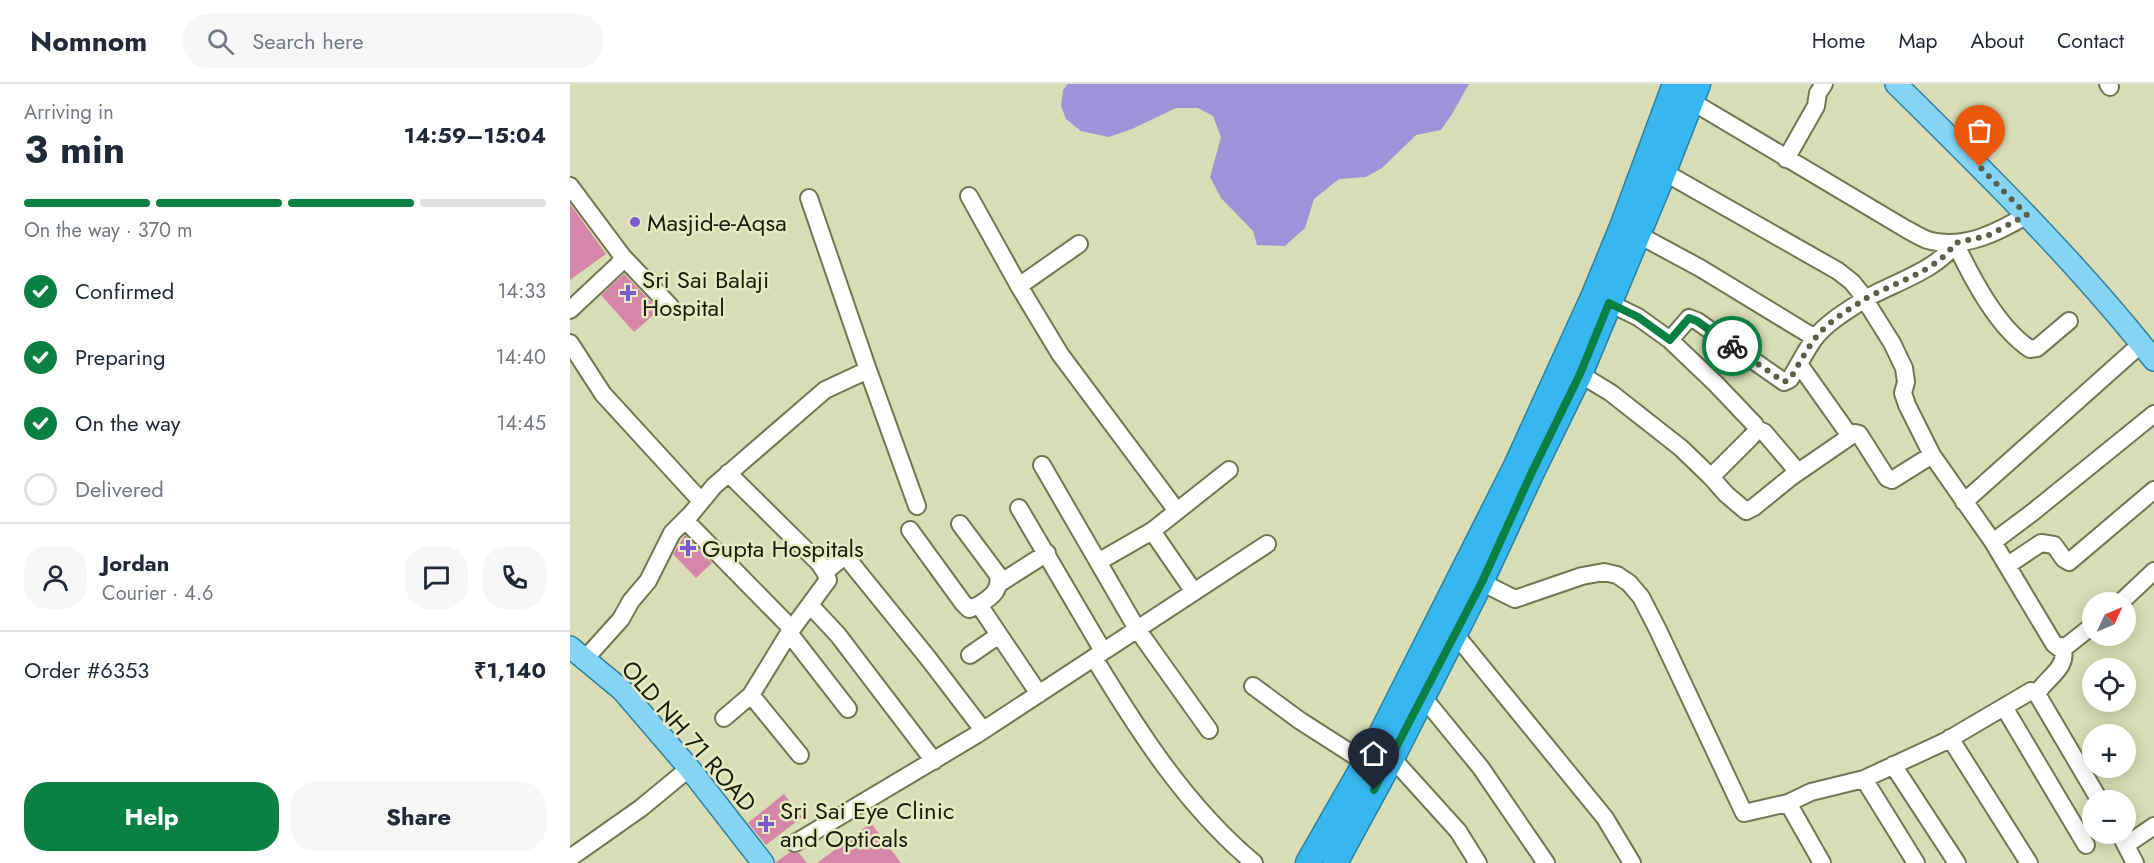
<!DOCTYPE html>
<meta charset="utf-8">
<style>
:root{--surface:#fff;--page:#f6f6f7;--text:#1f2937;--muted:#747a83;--line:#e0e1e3;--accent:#0b8043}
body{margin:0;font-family:Jost,sans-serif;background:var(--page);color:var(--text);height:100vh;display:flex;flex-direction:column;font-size:22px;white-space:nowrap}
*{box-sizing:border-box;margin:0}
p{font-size:20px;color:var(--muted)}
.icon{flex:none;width:33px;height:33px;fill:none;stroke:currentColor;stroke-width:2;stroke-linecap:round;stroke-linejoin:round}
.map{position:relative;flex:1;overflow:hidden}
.panel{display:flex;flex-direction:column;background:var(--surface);width:570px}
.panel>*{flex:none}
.needle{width:39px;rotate:46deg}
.controls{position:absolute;left:1512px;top:508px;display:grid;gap:12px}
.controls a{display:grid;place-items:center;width:54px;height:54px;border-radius:50%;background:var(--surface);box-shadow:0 3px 15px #0003;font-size:30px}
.pin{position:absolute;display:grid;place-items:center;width:51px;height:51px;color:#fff;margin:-62px -26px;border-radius:50% 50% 50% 0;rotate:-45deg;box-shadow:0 0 6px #0007}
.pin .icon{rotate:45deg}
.courier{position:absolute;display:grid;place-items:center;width:60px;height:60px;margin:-30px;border:4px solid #0b8043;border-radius:50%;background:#fff;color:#222;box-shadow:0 2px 8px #0007}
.headline em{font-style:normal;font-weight:700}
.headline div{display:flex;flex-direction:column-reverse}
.headline{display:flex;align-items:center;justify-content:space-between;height:102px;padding:0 24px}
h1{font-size:39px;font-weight:700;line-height:45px}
.bar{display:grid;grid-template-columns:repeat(4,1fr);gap:9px 6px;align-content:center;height:72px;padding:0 24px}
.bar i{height:8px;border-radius:4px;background:var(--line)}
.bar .current{background:var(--accent)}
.bar p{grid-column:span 4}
.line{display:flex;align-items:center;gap:15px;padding:0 24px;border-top:2px solid var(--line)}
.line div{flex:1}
.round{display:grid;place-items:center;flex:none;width:63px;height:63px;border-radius:24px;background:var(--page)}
ol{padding:0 24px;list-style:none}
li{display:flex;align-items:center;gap:18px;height:66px}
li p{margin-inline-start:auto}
li .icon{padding:6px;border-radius:50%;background:var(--accent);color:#fff;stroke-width:4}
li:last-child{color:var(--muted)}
li i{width:33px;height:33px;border:3px solid var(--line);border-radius:50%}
.primary-button{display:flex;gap:12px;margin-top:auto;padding:12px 24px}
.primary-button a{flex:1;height:69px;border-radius:24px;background:var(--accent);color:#fff;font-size:24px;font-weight:700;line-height:69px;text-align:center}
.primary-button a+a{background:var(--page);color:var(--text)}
header{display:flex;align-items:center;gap:36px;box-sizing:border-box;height:84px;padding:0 30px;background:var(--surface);border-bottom:2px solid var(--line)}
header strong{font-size:28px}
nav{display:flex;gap:33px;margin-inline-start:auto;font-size:21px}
.search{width:420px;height:54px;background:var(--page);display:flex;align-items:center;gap:15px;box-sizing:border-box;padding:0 21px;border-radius:24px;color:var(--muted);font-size:22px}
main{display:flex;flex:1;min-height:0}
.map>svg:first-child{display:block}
</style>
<header>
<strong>Nomnom</strong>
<div class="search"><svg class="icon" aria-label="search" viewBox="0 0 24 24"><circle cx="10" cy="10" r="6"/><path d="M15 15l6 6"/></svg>Search here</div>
<nav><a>Home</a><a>Map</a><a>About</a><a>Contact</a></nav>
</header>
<main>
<section class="panel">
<div class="headline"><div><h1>3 min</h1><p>Arriving in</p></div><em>14:59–15:04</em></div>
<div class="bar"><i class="current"></i><i class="current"></i><i class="current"></i><i></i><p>On the way · 370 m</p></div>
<ol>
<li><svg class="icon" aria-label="check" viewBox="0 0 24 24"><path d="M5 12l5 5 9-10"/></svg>Confirmed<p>14:33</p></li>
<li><svg class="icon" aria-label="check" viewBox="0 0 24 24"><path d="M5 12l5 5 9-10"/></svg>Preparing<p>14:40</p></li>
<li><svg class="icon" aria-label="check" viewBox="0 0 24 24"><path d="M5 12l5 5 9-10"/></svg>On the way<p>14:45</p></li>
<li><i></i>Delivered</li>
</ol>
<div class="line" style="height:108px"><a class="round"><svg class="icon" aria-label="person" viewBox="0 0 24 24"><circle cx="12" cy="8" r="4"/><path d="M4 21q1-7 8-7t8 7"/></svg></a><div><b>Jordan</b><p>Courier · 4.6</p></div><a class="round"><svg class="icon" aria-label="chat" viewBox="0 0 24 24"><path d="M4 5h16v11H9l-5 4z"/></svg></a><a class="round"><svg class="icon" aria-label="phone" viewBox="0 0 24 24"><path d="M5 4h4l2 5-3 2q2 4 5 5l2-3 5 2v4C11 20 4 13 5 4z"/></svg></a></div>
<div class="line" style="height:78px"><div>Order #6353</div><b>₹1,140</b></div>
<div class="primary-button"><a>Help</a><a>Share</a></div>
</section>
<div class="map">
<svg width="1584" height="779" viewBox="0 0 1584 779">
<rect width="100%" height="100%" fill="#d8ddb5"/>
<path fill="#9f92d8" d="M498,0H899L882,30L871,46L846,51L812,84L796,93L769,95L744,115L735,144L715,162L687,161L683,147L651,114L640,93L651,53L643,32L628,24H606L562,45L539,53L511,47L496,35L491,22L493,6Z"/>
<path fill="#d487a8" d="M0,120L36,170L0,196Z
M54,190L89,226L64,248L31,211Z
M115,451L142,479L126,494L103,470Z
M214,710L232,733L196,761L178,739Z
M301,739L331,779H247Z
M220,768L229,769L237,779H205Z"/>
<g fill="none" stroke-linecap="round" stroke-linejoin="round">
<defs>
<path id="minor" d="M1538,0L1540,3
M1121,17L1336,145C1344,149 1352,155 1361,157C1396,165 1428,148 1457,131
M1216,75L1246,22L1248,9L1254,0
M1094,88L1268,187L1282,198L1290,208L1322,259L1334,284L1336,298L1333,309L1337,321L1362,371L1423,458L1484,560L1489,564L1498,561L1522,542
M0,102L53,173L48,181L0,226
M399,112L449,202L490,270L607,427
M1067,150L1130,184L1245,254
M53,173L100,222
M449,202L509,160
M1039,219L1068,233L1100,256L1146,300L1185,341L1186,347L1181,353L1141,393
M1100,256L1119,234L1127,237L1214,298L1220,295C1228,282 1235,268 1244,255C1256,239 1278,226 1295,215C1323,199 1368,186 1385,159C1402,194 1427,243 1460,265L1467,264L1499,237
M0,259L33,310L131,417
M1229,280L1280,352
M298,286L347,422
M1010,290L1041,309L1111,364L1141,393L1156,410L1176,427L1184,423L1221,393L1285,349L1289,350L1317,394L1322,396L1362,371
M1186,345L1194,348L1228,388
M472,381L567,545L639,646
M1394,418L1571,260
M449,424L533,567
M115,436L222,545
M390,440L428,491C431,507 421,513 409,521
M340,446L393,519L399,525L409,521L469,610
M582,447L624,508
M1423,458L1463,428L1584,330
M528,478L582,447L659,386
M1438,481L1471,459L1484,461L1494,475L1499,478L1584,406
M255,488L272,474H277L358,574L413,646
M911,498L945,515L1012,492L1034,488L1047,491L1059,499L1071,513L1087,544L1174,729L1218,719L1252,779
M430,499L477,469
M1550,519L1584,487
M240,521L268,551L364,677
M219,549L278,625
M885,550L1035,734L1062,779
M1492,562C1500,584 1476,593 1467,610L1530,717
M400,571L429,551
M524,574C569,648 616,722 684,779
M15,575L51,535L61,517L78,497L102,449L121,430L144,402L255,306L298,286L239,114
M683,602L729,636L796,679
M181,611L230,671
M853,613L911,684L976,779
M1434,623L1516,761
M154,634L181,611L219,549L258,496L255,488L249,479L158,389
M1380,654L1459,779
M822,674L888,747L908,779
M1323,681L1387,779
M1294,695L1346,779
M1218,719L1241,708L1294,695L1376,657L1461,607L1467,610
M1550,750L1565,779
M225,759L406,651L697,460
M1556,761L1584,742
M0,774L71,724L111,691"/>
<path id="major" d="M1326,0C1416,89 1505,176 1584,276
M0,563L52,606L119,684L193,779"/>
<path id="highway" d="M738,779L806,660L946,382L1024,211L1052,143L1105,0
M765,779L822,674L911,498L961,390L1010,290L1087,105L1128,0"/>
</defs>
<use href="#minor" stroke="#727652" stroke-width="20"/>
<use href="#major" stroke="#2d81a1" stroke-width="24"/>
<use href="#highway" stroke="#2d81a1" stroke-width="27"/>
<use href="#minor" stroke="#fff" stroke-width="16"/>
<use href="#major" stroke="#86d4f6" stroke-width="21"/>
<use href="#highway" stroke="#36b7f0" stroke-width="24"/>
</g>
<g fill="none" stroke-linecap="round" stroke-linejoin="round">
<path stroke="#5d6048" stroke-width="6" stroke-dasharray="0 10.8" d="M1162,262L1214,298L1220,295C1228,282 1235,268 1244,256C1256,239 1278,226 1295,215C1323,199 1368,187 1385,159L1417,152L1457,131L1410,83"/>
<path stroke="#0b8043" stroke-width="8" d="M804,706L912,498L961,390L1010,290L1039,219L1068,233L1100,256L1119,234L1127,237L1162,262"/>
</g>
<g fill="#7b59d3" stroke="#e5eac2" stroke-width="2">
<circle cx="65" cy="138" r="6"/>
<path d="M55 200h6v6h6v6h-6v6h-6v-6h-6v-6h6z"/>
<path d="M115 455h6v6h6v6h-6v6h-6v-6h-6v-6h6z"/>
<path d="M193 731h6v6h6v6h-6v6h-6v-6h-6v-6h6z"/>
</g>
<g text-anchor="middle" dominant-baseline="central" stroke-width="5" stroke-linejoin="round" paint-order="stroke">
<g font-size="24" fill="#1b1c0e" stroke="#e5eac2" text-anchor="start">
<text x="77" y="138">Masjid-e-Aqsa</text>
<text x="72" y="195">Sri Sai Balaji<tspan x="72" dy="28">Hospital</tspan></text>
<text x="132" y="464">Gupta Hospitals</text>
<text x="210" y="726">Sri Sai Eye Clinic<tspan x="210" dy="28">and Opticals</tspan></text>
</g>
<g font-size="24" fill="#1b1c0e" stroke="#e5eac2">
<text transform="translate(119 652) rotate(49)">OLD NH 71 ROAD</text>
</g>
</g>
</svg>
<div class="controls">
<a><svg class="needle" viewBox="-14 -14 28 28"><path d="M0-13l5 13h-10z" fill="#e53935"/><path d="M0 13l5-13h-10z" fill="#747a83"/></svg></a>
<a><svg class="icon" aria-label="locate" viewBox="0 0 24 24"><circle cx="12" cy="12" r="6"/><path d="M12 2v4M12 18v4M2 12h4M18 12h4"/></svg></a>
<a>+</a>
<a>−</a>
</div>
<div class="pin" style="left:1410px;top:83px;background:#ea580c"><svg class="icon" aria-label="bag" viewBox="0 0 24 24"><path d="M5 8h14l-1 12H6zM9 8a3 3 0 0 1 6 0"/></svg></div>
<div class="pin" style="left:804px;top:706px;background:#1f2937"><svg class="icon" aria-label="home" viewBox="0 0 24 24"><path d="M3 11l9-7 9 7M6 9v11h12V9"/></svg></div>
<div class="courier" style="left:1162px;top:262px"><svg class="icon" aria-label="bike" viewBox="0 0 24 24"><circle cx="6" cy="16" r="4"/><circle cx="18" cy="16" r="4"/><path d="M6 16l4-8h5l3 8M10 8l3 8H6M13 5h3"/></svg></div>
</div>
</main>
